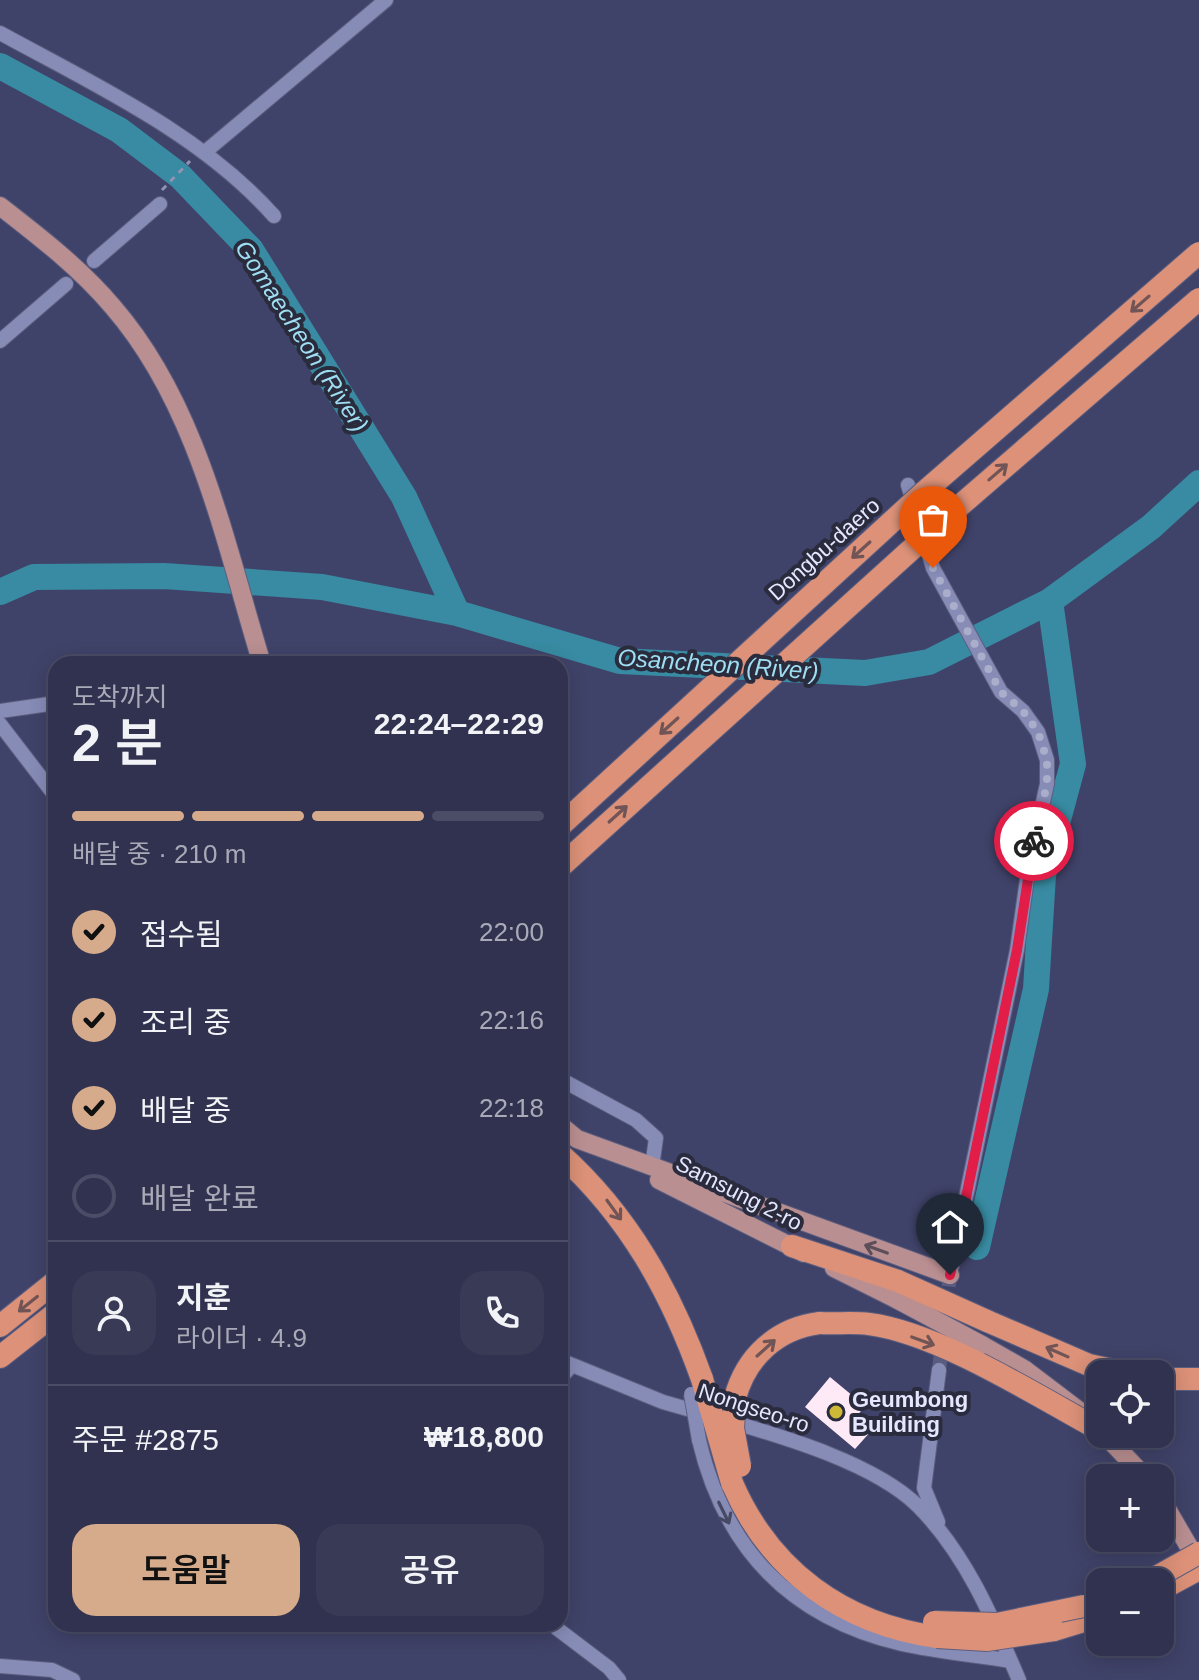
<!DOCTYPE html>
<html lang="ko">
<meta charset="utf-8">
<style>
:root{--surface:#30324f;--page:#383a56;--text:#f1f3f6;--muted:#a8aab7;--line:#4b4d66;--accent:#d6ab8b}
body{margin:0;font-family:Helvetica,"Noto Sans KR",sans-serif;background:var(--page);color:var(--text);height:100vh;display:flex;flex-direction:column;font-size:30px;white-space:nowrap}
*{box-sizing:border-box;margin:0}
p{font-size:26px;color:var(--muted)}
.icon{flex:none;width:44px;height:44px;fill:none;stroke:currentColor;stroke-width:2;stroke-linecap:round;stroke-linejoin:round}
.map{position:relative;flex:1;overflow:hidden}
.panel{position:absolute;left:48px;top:656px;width:520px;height:976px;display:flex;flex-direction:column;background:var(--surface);border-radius:24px;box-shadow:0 4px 20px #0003,0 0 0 2px var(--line)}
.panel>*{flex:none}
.buttons{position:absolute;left:1086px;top:1360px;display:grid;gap:16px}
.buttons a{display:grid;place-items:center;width:88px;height:88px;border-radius:16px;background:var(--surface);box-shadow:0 4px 20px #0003,0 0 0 2px var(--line);font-size:40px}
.pin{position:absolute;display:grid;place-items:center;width:68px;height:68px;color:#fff;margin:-82px -34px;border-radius:50% 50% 50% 0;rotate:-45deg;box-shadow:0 0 8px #0007}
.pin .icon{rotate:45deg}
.courier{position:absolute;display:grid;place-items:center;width:80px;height:80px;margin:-40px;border:6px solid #e11d48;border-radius:50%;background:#fff;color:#222;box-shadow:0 2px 10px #0007}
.summary em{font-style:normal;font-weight:600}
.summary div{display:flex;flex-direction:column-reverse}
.summary{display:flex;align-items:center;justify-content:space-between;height:136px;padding:0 24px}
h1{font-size:52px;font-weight:600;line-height:60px}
.bar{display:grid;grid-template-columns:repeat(4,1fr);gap:12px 8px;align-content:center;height:96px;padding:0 24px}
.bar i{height:10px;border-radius:6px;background:var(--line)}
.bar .on{background:var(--accent)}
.bar p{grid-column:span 4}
.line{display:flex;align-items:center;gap:20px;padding:0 24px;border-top:2px solid var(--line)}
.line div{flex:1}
.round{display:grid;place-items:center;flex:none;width:84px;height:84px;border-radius:24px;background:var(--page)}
ol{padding:0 24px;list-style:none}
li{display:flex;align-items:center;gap:24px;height:88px}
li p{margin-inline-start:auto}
li .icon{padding:8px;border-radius:50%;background:var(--accent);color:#111;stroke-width:4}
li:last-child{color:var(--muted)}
li i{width:44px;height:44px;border:4px solid var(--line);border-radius:50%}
.button{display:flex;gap:16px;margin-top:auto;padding:16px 24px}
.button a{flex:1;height:92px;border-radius:24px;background:var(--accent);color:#111;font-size:32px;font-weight:600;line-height:92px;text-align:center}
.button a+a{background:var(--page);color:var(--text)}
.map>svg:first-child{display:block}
</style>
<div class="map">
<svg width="1199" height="1680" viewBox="0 0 1199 1680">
<rect width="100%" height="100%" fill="#404369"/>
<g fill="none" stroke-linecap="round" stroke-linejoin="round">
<path stroke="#388ba2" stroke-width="26" d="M0,66L119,130L180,176L251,250L404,497L457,613
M0,592L34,577L164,576L322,587L457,613L620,661L865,673L929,662L1050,601L1151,527L1199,483
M977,1247L1036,989L1043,875L1073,764L1050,601"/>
</g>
<path fill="#fee9f6" d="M830,1377L865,1406L856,1417L872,1430L855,1449L805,1407Z"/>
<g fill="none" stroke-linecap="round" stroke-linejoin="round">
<path stroke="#595c80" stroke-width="14" stroke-dasharray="14 7" stroke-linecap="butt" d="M939,1370L950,1275"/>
<defs>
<path id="minor" d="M0,33C95,85 201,134 274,216
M205,152L386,0
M94,261L160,204
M0,341L66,284
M908,485L933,568L1001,692L1023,711L1038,732L1047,760V784L1029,865L1017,950L950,1275
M0,711L56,703
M0,724L56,797
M560,1079L636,1120L656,1138L652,1167
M560,1360L663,1402L705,1414
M560,1379L571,1366
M729,1421C787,1438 875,1464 918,1506C966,1554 993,1619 1019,1680
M699,1440C725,1550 791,1618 902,1644C938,1652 975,1655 1011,1661
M938,1522L924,1488L939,1370
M551,1624L609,1668L619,1680
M0,1666L52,1670L73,1680"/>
<path id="major" d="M0,206C40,237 80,268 113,307C198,405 225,543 262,664
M560,1125L577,1139L950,1275
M659,1180L804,1253
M834,1268L896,1299
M982,1345L1024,1369L1082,1413
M1104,1434L1146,1478
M1160,1497L1199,1564"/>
<path id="highway" d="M560,1154C629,1216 671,1292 702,1379
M792,1246L898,1281
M987,1321L1089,1365L1130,1374
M0,1326L56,1281
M0,1357L56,1313
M1160,1379H1199
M735,1398C746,1357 777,1328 820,1323
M732,1483C770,1571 843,1624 937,1637
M1160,1590L1199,1569
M1054,1630L1100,1616"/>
</defs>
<use href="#minor" stroke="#5c5e7f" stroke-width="16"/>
<use href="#major" stroke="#5c5e7f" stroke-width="20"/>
<use href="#highway" stroke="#5c5e7f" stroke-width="24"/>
<path stroke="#9093b2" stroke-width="3" stroke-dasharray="6 6" stroke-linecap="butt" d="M162,190L190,161"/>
<use href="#minor" stroke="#878cb7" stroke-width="14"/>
<use href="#major" stroke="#ba8f91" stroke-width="18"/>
<use href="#highway" stroke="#dc9178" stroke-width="22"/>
<defs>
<path id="minor-bridge" d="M691,1394L699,1440"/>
<path id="major-bridge" d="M896,1299L982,1345"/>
<path id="highway-bridge" d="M560,826L923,493L1199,253
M560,867L956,509L1199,299
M898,1281L987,1321
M820,1323C836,1324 853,1322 869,1324C939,1333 1037,1396 1100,1430
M702,1379L732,1483
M735,1398L733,1428L740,1466
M1151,1580L1199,1553
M934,1622L997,1624L1084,1606
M937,1637L987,1640L1054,1630"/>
</defs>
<use href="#minor-bridge" stroke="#5c5e7f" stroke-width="16" stroke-linecap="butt"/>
<use href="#major-bridge" stroke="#5c5e7f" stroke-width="20" stroke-linecap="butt"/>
<use href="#highway-bridge" stroke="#5c5e7f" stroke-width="24" stroke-linecap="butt"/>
<use href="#minor-bridge" stroke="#878cb7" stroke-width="14"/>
<use href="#major-bridge" stroke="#ba8f91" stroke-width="18"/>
<use href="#highway-bridge" stroke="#dc9178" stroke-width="22"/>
</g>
<defs><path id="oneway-shaft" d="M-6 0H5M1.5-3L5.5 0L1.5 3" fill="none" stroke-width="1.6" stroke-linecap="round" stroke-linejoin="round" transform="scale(2)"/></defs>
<g stroke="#715455">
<use href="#oneway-shaft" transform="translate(1140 304) rotate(139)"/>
<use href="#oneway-shaft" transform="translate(998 472) rotate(-41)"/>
<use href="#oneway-shaft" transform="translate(861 550) rotate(138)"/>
<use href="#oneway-shaft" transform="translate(669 726) rotate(138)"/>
<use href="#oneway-shaft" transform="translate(618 814) rotate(-42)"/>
<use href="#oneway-shaft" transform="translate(614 1210) rotate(54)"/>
<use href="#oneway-shaft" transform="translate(28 1304) rotate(141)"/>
<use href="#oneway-shaft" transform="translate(923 1341) rotate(20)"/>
<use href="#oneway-shaft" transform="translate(766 1348) rotate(-42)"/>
<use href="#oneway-shaft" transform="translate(1057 1352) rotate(-156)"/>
</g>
<use stroke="#5c4f5a" href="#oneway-shaft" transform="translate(876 1249) rotate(-160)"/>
<use stroke="#464962" href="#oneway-shaft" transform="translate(724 1513) rotate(64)"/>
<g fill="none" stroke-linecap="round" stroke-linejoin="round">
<path stroke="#abaeca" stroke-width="8" stroke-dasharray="0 14.4" d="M933,568L1001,692L1023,711L1038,732L1047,760V784L1034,841"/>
<path stroke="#e11d48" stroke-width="10" d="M950,1275L1017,950L1034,841"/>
</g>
<circle fill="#ceb837" stroke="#2a2c3d" stroke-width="3" cx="836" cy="1412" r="8"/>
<g text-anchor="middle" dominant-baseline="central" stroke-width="8" stroke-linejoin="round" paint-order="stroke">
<g font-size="22" fill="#e4e7ff" stroke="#2a2c3d">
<text transform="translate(824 549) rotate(-42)">Dongbu-daero</text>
<text transform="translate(739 1193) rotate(27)">Samsung 2-ro</text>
<text transform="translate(754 1408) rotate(18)">Nongseo-ro</text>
</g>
<g font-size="22" font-weight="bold" fill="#e4e7ff" stroke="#2a2c3d" text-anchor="start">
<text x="852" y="1399">Geumbong<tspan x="852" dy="25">Building</tspan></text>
</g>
<g font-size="24" font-style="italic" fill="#9fdef2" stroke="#2a2c3d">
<text transform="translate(302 336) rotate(57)">Gomaecheon (River)</text>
<text transform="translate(718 664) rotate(4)">Osancheon (River)</text>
</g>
</g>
</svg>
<div class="buttons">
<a><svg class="icon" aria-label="locate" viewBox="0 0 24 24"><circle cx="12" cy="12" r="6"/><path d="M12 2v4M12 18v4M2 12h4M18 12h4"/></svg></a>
<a>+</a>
<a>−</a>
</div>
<div class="pin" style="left:933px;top:568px;background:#ea580c"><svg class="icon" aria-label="bag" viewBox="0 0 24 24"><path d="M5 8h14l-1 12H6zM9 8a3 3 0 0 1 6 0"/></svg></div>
<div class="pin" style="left:950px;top:1275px;background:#1f2937"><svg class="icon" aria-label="home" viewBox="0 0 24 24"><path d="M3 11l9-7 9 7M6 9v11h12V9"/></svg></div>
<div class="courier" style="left:1034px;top:841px"><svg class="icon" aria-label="bike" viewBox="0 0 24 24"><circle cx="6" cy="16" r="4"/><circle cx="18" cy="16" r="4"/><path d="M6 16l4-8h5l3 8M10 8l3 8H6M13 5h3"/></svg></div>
<section class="panel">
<div class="summary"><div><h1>2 분</h1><p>도착까지</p></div><em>22:24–22:29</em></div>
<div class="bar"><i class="on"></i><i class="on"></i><i class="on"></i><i></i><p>배달 중 · 210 m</p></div>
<ol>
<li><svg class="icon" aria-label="check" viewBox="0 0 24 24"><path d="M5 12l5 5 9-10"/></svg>접수됨<p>22:00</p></li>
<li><svg class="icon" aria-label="check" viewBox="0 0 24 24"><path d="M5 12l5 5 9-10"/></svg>조리 중<p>22:16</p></li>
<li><svg class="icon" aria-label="check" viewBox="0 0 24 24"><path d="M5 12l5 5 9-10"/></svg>배달 중<p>22:18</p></li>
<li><i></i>배달 완료</li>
</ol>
<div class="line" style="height:144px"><a class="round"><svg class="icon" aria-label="person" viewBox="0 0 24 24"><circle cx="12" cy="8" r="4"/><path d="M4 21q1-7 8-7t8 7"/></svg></a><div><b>지훈</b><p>라이더 · 4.9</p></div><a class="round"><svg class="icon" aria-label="phone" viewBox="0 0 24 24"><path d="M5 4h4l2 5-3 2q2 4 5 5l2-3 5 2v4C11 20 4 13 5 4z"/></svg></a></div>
<div class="line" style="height:104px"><div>주문 #2875</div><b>₩18,800</b></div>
<div class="button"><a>도움말</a><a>공유</a></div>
</section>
</div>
